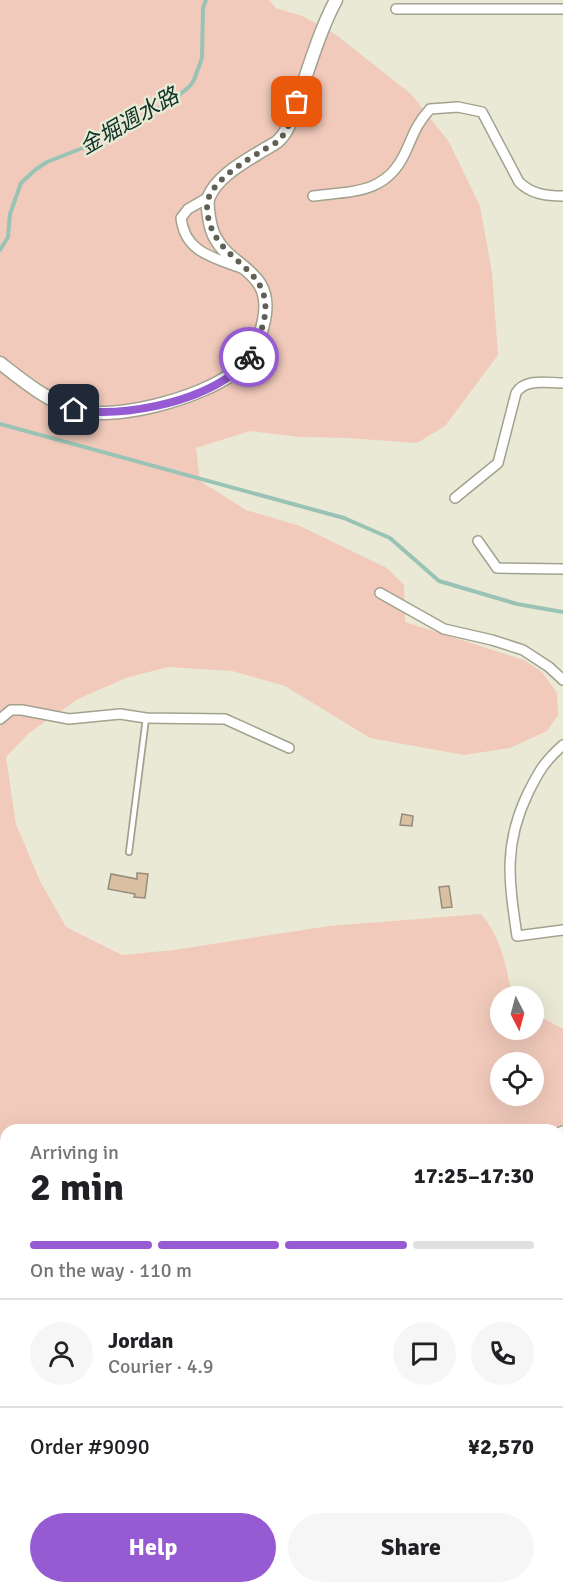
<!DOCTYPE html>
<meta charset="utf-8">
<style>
:root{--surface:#fff;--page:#f6f6f6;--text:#202124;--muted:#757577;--line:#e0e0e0;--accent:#965bd2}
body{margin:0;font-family:Signika,"Noto Sans JP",sans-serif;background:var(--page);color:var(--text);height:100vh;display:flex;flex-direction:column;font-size:22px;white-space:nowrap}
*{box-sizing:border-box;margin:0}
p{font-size:20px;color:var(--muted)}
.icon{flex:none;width:33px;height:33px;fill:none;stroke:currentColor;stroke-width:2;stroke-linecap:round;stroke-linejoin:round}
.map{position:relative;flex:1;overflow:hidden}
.drawer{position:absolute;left:0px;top:1124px;width:564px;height:470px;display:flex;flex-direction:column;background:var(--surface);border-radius:18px 18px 0 0;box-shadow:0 6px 24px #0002}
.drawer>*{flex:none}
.needle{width:39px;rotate:174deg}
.buttons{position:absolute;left:490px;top:986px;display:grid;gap:12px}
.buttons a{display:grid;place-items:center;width:54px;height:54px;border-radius:50%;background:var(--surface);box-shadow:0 6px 24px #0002;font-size:30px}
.pin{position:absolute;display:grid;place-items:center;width:51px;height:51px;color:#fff;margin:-26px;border-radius:12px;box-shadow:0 3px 9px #0006}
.courier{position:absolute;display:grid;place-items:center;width:60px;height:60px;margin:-30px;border:4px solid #965bd2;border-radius:50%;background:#fff;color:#222;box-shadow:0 2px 8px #0007}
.head em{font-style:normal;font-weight:700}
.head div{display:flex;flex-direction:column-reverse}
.head{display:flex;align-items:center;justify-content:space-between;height:102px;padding:0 30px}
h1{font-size:39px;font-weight:700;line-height:45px}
.bar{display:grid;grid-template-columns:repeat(4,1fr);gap:9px 6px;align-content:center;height:72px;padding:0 30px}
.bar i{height:8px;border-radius:4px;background:var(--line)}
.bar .selected{background:var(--accent)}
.bar p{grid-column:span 4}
.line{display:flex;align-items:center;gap:15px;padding:0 30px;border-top:2px solid var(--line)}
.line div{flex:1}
.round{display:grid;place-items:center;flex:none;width:63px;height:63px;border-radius:32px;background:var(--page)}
.cta{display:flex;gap:12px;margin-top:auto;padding:12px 30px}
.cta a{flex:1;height:69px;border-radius:36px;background:var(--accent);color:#fff;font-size:24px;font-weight:700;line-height:69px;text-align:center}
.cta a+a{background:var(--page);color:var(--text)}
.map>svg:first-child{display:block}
</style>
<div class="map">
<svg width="563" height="1592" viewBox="0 0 563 1592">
<rect width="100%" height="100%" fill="#eae9d5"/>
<path fill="#f1cabb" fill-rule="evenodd" d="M0,0H269L276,8L302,16L335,34L411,94L449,142L480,206L492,273L498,355L445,426L417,443L347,438L300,437L250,431L196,448L200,481L246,510L300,526L387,568L404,585L405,622L524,660L542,672L557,693L558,715L547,731L510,748L464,755L370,738L285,686L232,671L168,667L126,678L78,699L29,733L6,757L16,824L40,881L66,927L122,955L174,950L329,926L481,914C502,939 506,965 512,996H501V1029H534V1013L563,1029V1592H225L210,1587H558V1130H6V1514L0,1512ZM501,1062H534V1095H501Z"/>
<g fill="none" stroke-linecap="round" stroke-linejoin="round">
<path stroke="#99c4b5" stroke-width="4" d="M0,250L8,237L10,214L21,183L35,170L47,162L108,138L132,122L172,101L190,86L194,80L202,58L203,8L206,0
M0,424L344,518L390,538L439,581L517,604L563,612
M558,1153L563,1151
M0,1218L6,1220
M558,1268L563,1264
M0,1475L6,1476
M0,1502L6,1504
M194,1587L198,1592"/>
</g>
<path fill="#d8c0a0" stroke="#978b7c" stroke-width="1.5" d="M402,814L413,816L412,826L400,825Z
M137,873L148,874L145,898L134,897L135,894L108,889L111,874L137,879Z
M449,886L452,907L442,908L439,887Z"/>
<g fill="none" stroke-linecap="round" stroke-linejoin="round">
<defs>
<path id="lane" d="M129,852L146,718"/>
<path id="street" d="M396,9H563
M313,196C353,191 386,194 405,153C414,134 415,126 430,109L458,107L482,112L519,182C531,194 546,196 563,196
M209,197L188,209L181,218C185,252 212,257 241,268
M455,498L498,463L516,393C525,378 547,383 563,383
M478,541L497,568L563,569
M380,593L444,629L492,640L523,650L549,667L563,680
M0,719L11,710H22L69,719L120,714L146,718L225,719L289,748
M563,745C544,762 539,771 528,793C503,845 509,881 517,936L563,930
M558,1133L563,1131"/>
<path id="secondary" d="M0,363C22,380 46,400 73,409C111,423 201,398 233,373C250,360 260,341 264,320C274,271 232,269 216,239C212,233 210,224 209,217C208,211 207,206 208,199C216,176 246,161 265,149C270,146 277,143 280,139C291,127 295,108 300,93C311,62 320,30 336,0"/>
<path id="highway" d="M0,1553L6,1556
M80,1587L91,1592"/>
</defs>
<use href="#lane" stroke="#a2a28f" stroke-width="8"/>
<use href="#street" stroke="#a2a28f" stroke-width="12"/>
<use href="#secondary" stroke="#a2a28f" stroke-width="15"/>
<use href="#highway" stroke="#a2a28f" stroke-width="20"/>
<use href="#lane" stroke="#fff" stroke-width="4.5"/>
<use href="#street" stroke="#fff" stroke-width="9"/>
<use href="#secondary" stroke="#fff" stroke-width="12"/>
<use href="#highway" stroke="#fff" stroke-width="16"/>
</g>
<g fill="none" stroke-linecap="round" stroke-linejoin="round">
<path stroke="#606054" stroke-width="6" stroke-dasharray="0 10.8" d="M249,357C255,350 259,338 262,328C282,263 208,266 207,206C207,183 247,160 265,149C269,146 276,144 280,139C289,129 293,114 297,102"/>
<path stroke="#965bd2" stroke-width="8" d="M74,410C123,417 192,404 233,374C239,369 244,363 249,357"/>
</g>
<g text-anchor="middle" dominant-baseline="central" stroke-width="5" stroke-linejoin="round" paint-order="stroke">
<g font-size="22" font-style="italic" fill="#093126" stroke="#eae9d5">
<text transform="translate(129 121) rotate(-30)">金堀週水路</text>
</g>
</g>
</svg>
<div class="buttons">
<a><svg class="needle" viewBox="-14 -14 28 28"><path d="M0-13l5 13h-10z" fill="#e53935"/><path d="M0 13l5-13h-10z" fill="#757577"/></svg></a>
<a><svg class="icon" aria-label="locate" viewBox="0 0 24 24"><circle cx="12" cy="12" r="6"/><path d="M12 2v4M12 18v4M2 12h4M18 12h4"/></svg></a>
</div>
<div class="pin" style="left:297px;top:102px;background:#ea580c"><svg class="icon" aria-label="bag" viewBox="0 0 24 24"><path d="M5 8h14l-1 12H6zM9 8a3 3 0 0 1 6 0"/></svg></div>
<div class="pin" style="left:74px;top:410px;background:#1f2937"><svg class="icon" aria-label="home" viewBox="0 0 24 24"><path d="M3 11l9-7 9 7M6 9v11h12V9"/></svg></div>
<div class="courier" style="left:249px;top:357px"><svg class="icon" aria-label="bike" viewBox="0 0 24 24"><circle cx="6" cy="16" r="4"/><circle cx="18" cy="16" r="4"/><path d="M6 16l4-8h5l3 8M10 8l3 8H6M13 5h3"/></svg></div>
<section class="drawer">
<div class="head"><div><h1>2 min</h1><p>Arriving in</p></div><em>17:25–17:30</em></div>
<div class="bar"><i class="selected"></i><i class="selected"></i><i class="selected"></i><i></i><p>On the way · 110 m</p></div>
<div class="line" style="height:108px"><a class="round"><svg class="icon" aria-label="person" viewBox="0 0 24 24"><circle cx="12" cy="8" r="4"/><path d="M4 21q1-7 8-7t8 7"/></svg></a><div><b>Jordan</b><p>Courier · 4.9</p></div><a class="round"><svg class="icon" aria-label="chat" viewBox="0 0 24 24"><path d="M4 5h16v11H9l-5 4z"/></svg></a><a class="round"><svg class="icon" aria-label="phone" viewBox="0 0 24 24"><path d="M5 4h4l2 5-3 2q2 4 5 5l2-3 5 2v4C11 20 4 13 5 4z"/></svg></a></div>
<div class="line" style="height:78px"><div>Order #9090</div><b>¥2,570</b></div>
<div class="cta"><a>Help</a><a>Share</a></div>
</section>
</div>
